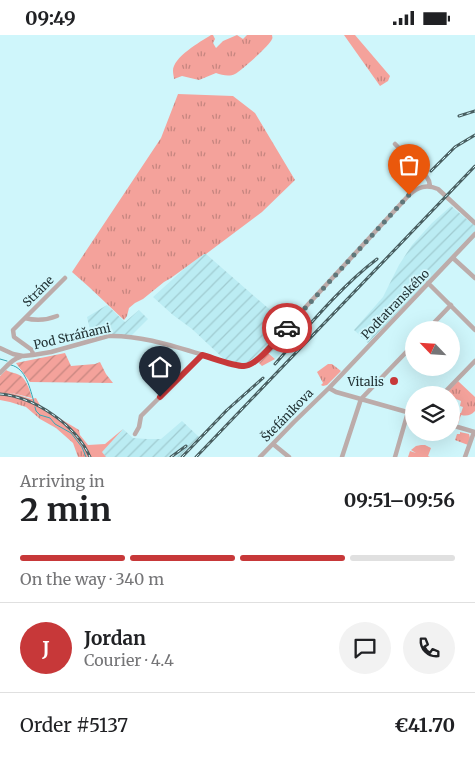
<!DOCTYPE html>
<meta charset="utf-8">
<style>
:root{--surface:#fff;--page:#f2f2f2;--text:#202124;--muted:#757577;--line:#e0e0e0;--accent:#c73839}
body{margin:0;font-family:Merriweather,serif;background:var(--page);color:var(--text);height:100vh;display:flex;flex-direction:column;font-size:19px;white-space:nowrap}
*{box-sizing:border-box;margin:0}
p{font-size:16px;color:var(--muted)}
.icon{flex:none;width:28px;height:28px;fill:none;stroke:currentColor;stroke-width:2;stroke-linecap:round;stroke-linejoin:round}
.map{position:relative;height:422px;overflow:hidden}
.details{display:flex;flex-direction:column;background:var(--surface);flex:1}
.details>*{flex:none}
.needle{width:32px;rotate:295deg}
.tools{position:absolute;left:405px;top:286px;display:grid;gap:10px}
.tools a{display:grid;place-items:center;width:55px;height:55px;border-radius:50%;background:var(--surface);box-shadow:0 5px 20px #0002;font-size:25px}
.pin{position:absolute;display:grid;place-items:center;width:42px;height:42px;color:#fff;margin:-51px -21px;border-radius:50% 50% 50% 0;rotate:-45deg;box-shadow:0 0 5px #0007}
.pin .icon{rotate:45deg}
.courier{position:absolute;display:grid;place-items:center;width:50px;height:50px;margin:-25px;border:4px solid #c73839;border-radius:50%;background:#fff;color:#222;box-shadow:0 1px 6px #0007}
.head em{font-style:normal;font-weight:700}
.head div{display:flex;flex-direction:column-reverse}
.head{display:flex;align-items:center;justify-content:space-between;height:85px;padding:0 20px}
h1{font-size:32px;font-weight:700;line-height:38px}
.bar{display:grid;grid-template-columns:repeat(4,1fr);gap:8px 5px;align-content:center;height:60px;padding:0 20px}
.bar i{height:6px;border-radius:4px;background:var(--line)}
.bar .selected{background:var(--accent)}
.bar p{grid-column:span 4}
.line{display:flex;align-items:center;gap:12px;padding:0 20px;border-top:1px solid var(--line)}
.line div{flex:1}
.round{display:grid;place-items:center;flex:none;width:52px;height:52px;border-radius:26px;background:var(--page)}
.status{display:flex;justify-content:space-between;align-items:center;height:35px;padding:0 25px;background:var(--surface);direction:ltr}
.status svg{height:14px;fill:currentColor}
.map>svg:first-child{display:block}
</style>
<div class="status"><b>09:49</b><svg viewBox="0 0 49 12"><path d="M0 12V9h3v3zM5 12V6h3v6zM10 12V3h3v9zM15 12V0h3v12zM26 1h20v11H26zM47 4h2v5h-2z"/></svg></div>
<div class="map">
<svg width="475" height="422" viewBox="0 0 475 422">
<defs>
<pattern id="industrial-furrows" width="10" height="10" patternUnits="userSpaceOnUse" patternTransform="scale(1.25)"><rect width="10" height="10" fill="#bbecf3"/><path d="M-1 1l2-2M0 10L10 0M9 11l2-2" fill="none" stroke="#a0cbd1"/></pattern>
<pattern id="grass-tufts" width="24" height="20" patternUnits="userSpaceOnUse" patternTransform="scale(1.25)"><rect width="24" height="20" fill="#f4a29b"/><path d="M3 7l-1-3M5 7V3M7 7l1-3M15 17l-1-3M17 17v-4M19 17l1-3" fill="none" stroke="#c5857f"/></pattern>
<pattern id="garden-furrows" width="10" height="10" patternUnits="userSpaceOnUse" patternTransform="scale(1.25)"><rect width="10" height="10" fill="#f4a29b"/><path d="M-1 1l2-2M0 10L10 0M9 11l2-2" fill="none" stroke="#c5857f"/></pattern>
</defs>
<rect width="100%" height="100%" fill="#cff6fb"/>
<path fill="url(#industrial-furrows)" d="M451,171L475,191V197L368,308L354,295L383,262L399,230L412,210L432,188Z
M204,219H206L254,261L288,290L258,320L246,329H239L225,325L192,294L173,280L153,262L185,233Z
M107,270L125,287L139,275L148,284L131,301L112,299L92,303L87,282Z
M294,288L302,295L275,324L268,317Z
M182,386L199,402L182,419L185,422H106L101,417L123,394L133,403L147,404H161Z"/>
<path fill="url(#grass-tufts)" d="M211,0H213L215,4L213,8L216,13L223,6L237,0L243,4L247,0H272C272,1 273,3 272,4C271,9 241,36 235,39C229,42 222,40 216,38L199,45L182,41L174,44C174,42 173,39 173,36C173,22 200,7 211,0Z
M344,0H355L390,41L388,46L380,51Z
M178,59L233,61L255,78L295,145L262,177L206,219H204L171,243L164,247L143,264L135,268L129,273L127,281L124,285L89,252L72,237L161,103Z
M328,329H332L341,336L327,350L323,351L321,350L323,348L317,337Z
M458,346L475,362V376C470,381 467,381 461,380L458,389L451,387V376L455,377L453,378L452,384L456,385L458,378H461L463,372L460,371L461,366L451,362V360H445Z
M0,358L10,359L12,358L31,364L36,363L41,372L79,395L80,400L88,410L105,409L123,394L102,417L106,422H78L73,408L56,393L40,384L26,372L10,367L0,365Z
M460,397L469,399L470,403L468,410L455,405L457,399H460Z"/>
<path fill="url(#garden-furrows)" d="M65,318L71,331L95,329L100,327L106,339L113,348L30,347L16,328Z
M268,318L275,324L262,331L259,328Z
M6,335C11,338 17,338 21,341C27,346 30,356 32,363L12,358L10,359L0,358V341Z"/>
<path fill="#f4a29b" d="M421,410H425L431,413L428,421L430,422H408L410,416L416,418L411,415L416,411Z"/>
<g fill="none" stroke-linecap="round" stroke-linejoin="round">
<path stroke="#39a6b3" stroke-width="1" d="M0,324L7,326
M11,330C26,333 30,354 34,367
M35,372L36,376L40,380L50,383L55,389L71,398L82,412L86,422"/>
<path stroke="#bcacaa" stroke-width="4.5" d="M395,109L426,141L429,146L430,151
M453,223L475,243
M428,248L475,295
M25,283C36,286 47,285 57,281
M427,295L451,270
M0,313L13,319L23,321L33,320L51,317L108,301C140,300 173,311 203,320C213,323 235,332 244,331C253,330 260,321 266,315L409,160C418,152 426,149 438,154L475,188
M33,320L32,315L14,302L13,295L65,243
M0,338C6,332 12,324 20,322
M329,353L336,357L414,379
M442,360L475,326
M451,390L475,397
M135,399L139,392L141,381L202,320
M273,409L289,422
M260,422L294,387L329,353L475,199
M342,422L361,364L414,309
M395,422L408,377
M465,422L474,397"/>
<defs>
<path id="rail" d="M459,81L475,76
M431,136L455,112L475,100
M275,329C306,294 340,252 377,224
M0,359C35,362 76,390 90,422
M171,422L186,411
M182,422L227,375L263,343
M196,422L475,131"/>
</defs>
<use href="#rail" stroke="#495f61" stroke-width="3"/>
<use href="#rail" stroke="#cff6fb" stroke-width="1" stroke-dasharray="4" stroke-linecap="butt"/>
</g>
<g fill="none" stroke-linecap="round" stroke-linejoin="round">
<path stroke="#5f777a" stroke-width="5" stroke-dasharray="0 9" d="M287,293L409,160"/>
<path stroke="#c73839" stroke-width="6" d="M160,362L202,320C213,323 233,331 244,331C257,331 278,303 287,293"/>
</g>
<circle fill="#c73839" stroke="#cff6fb" stroke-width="2" cx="394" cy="346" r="5"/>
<g text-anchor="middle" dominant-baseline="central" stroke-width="4" stroke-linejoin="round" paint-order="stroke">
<g font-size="12" fill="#223234" stroke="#cff6fb">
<text transform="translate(38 256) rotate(-45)">Stráne</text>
<text transform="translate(395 269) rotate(-46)">Podtatranského</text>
<text transform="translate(72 301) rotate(-13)">Pod Stráňami</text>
<text transform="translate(287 380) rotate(-46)">Štefánikova</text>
</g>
<g font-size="12" fill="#223234" stroke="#cff6fb" text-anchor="end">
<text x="384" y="346">Vitalis</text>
</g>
</g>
</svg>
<div class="tools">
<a><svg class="needle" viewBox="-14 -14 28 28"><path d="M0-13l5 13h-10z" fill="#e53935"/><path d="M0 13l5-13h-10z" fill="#757577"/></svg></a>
<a><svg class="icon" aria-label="layers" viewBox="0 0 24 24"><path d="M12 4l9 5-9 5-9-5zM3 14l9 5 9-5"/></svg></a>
</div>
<div class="pin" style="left:409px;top:160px;background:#ea580c"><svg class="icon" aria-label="bag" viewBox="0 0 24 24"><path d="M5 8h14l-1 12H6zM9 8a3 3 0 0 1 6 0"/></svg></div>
<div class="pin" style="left:160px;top:362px;background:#1f2937"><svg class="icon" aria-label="home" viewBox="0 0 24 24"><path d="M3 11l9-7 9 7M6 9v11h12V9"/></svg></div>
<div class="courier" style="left:287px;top:293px"><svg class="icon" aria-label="car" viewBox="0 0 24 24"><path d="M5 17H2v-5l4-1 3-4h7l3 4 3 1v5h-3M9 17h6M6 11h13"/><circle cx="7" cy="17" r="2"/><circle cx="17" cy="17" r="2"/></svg></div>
</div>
<section class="details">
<div class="head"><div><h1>2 min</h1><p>Arriving in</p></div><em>09:51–09:56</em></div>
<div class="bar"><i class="selected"></i><i class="selected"></i><i class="selected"></i><i></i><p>On the way · 340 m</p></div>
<div class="line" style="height:90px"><b class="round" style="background:var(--accent);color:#fff">J</b><div><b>Jordan</b><p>Courier · 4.4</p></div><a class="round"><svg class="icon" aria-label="chat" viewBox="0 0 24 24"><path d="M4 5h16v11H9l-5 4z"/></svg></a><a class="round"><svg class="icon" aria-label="phone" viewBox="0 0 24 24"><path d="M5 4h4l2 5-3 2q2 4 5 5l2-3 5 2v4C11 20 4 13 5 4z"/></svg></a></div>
<div class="line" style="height:65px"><div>Order #5137</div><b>€41.70</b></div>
</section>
